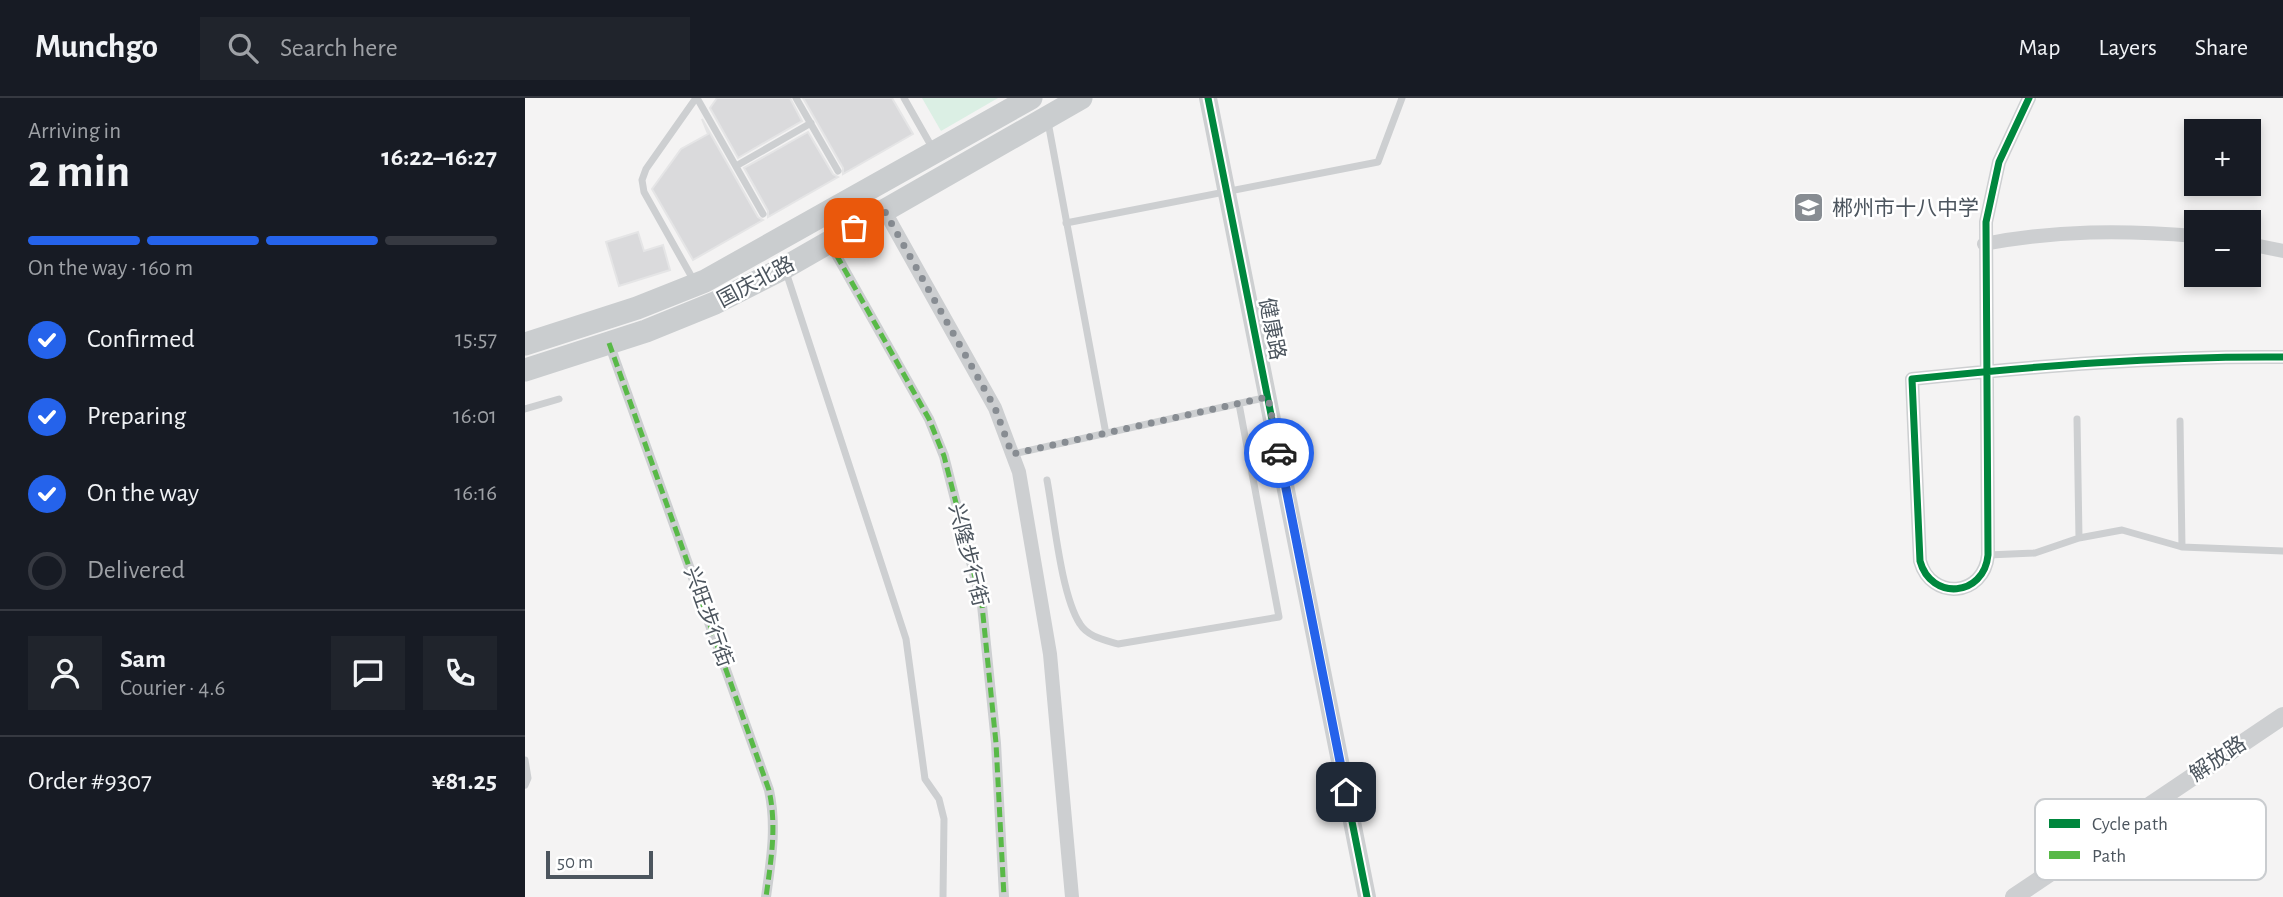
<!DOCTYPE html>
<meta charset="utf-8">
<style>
:root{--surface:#171b24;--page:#20242c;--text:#f1f3f6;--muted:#9ea1a6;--line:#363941;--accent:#2563eb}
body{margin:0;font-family:"Alegreya Sans","Noto Sans SC",sans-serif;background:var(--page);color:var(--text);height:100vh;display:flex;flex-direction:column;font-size:26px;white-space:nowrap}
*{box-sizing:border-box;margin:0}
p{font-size:23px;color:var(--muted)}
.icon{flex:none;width:38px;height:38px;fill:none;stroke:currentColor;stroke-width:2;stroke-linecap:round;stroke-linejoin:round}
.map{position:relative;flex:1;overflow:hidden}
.details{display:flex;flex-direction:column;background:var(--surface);width:525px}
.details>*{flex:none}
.buttons{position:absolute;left:1659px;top:21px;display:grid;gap:14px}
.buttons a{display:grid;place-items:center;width:77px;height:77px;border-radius:0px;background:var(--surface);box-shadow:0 4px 10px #0003;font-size:35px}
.scale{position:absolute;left:21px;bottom:18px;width:107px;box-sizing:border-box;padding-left:7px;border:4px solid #4c555e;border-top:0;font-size:19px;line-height:24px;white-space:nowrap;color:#4c555e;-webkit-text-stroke:5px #fff;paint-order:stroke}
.pin{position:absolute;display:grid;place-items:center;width:60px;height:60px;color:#fff;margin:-30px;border-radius:14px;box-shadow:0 4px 10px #0006}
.courier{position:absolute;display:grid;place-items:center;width:70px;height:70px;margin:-35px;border:5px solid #2563eb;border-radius:50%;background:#fff;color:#222;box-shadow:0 2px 9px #0007}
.summary em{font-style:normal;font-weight:700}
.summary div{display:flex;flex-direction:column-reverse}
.summary{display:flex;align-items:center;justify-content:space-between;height:119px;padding:0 28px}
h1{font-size:46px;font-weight:700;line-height:52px}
.bar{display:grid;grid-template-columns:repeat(4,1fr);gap:10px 7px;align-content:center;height:84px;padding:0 28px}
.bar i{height:9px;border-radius:5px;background:var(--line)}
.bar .active{background:var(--accent)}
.bar p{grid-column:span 4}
.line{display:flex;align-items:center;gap:18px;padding:0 28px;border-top:2px solid var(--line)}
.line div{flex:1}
.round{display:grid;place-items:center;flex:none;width:74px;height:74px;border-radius:0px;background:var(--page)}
ol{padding:0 28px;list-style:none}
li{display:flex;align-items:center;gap:21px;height:77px}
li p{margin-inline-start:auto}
li .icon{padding:7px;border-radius:50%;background:var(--accent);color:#fff;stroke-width:4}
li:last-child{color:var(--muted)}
li i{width:38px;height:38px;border:4px solid var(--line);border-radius:50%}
header{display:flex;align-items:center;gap:42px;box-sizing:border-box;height:98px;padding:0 35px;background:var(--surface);border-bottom:2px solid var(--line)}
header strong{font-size:33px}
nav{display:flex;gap:38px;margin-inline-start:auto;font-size:24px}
.search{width:490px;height:63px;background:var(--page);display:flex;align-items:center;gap:18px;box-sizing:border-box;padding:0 24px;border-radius:0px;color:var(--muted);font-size:26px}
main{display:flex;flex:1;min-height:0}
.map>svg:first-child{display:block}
</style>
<header>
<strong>Munchgo</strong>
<div class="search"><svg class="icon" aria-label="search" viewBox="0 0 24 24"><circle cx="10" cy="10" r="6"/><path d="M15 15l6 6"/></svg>Search here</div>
<nav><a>Map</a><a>Layers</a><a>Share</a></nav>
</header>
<main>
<section class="details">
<div class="summary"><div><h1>2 min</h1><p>Arriving in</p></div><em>16:22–16:27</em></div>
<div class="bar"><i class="active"></i><i class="active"></i><i class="active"></i><i></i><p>On the way · 160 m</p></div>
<ol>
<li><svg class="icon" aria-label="check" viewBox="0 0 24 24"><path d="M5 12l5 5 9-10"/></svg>Confirmed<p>15:57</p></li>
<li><svg class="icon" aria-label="check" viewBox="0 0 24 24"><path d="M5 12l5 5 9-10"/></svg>Preparing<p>16:01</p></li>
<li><svg class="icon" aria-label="check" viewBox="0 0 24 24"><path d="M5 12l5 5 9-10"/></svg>On the way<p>16:16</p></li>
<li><i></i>Delivered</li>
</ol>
<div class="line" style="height:126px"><a class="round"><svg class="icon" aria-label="person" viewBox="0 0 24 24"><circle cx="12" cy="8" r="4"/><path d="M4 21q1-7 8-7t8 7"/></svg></a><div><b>Sam</b><p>Courier · 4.6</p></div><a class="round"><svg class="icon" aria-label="chat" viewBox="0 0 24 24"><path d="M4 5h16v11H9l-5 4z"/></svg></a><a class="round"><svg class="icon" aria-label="phone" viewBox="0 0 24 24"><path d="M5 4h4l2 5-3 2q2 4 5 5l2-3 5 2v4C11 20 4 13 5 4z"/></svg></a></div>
<div class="line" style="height:91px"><div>Order #9307</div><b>¥81.25</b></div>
</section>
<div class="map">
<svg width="1758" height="799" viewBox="0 0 1758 799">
<rect width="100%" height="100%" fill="#f4f3f3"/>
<path fill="#dbefe4" d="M397,0H473L416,33Z"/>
<path fill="#dadadc" stroke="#e5e5e6" stroke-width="2" d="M192,0H265L277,23L213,60L185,10Z
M278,0H367L388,36L318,76V70Z
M177,21L233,119L238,122L168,162L127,91L156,51L183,36Z
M283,34L308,76L313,79L243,119V113L219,70Z
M113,134L119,153L138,147L145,172L94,188L81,144Z"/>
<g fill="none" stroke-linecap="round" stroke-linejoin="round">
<path stroke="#cdcfd1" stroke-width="7" d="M172,0L238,116
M271,0L313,73
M379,0L408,51
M523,24L581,336
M211,68L286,25
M541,125L853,64L877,0
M261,174L381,541L400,681L414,701L419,721L418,799
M169,183L119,94L117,82L121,71L171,0
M0,311L34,301
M1552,321L1554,440
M1655,323L1657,449
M488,356L743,299
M522,382C529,419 536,497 555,526C563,539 580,542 593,546L754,519L714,306
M1463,457L1510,455L1554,440L1597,432L1657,449L1758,453
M0,662L3,680L0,687"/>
<path stroke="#cdcfd1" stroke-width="10" d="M304,144L404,321L419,358L457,507L471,645L479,799
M84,245L244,692C252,729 246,762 241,799"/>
<path stroke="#cdcfd1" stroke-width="14" d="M1504,0L1474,64L1461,124L1463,457C1459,499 1406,503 1395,463L1387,281C1511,268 1633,258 1758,259
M359,112L470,310L494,374L525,556L547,799
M1459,146C1531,132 1599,132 1671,138
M1724,146L1758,153"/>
<path stroke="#cdcfd1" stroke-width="18" d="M683,0L842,799
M1489,799L1758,618"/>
<path stroke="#cacdcf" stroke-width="23" d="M0,246L112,210L180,183L506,0
M0,272L121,233L190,205L259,170L556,0"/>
<path stroke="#58b947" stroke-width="5" stroke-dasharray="10 5" stroke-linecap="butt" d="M304,144L404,321L419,358L457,507L471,645L479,799
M84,245L244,692C252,729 246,762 241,799"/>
<defs>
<path id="cycleway" d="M683,0L842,799
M1504,0L1474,64L1461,124L1463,457C1459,499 1406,503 1395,463L1387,281C1511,268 1633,258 1758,259"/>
</defs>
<use href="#cycleway" stroke="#fff" stroke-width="11"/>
<use href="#cycleway" stroke="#00873e" stroke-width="7"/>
</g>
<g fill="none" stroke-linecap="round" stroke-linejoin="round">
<path stroke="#878c92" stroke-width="7" stroke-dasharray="0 12.6" d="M329,130L359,112L470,310L487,356L743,299L754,355"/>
<path stroke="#2563eb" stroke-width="9" d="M754,355L821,694"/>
</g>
<defs>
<symbol id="school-square" viewBox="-11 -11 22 22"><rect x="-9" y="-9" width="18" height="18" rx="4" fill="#878c92" stroke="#fff"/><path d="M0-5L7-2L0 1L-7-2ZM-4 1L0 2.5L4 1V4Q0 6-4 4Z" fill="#fff"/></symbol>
</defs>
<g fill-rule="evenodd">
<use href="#school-square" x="1266" y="92" width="35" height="35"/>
</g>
<g text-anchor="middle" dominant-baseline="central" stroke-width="5" stroke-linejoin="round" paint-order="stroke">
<g font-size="21" fill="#4c555e" stroke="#fff" text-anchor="start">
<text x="1307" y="110">郴州市十八中学</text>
</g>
<g font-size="21" fill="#4c555e" stroke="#fff">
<text transform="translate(231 184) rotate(-28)">国庆北路</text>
<text transform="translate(747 231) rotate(79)">健康路</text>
<text transform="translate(443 457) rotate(76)">兴隆步行街</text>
<text transform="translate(183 519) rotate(70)">兴旺步行街</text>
<text transform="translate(1693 661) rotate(-34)">解放路</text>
</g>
</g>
<rect x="1510" y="701" width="231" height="81" rx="10" fill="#fff" stroke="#c9cccf" stroke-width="2"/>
<rect x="1524" y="721" width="31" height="9" fill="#00873e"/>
<rect x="1524" y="753" width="31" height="8" fill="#58b947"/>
<g font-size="19" fill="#4c555e">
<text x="1567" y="732">Cycle path</text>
<text x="1567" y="764">Path</text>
</g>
</svg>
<div class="buttons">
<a>+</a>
<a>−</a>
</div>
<div class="scale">50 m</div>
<div class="pin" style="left:329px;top:130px;background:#ea580c"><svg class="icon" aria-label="bag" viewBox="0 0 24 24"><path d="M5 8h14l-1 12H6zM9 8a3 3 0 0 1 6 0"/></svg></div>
<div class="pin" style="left:821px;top:694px;background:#1f2937"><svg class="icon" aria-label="home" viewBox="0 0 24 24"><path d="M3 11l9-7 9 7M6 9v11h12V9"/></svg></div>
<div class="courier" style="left:754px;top:355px"><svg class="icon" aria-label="car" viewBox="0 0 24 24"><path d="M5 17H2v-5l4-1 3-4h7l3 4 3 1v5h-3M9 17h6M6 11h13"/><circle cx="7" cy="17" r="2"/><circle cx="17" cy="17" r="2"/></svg></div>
</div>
</main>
